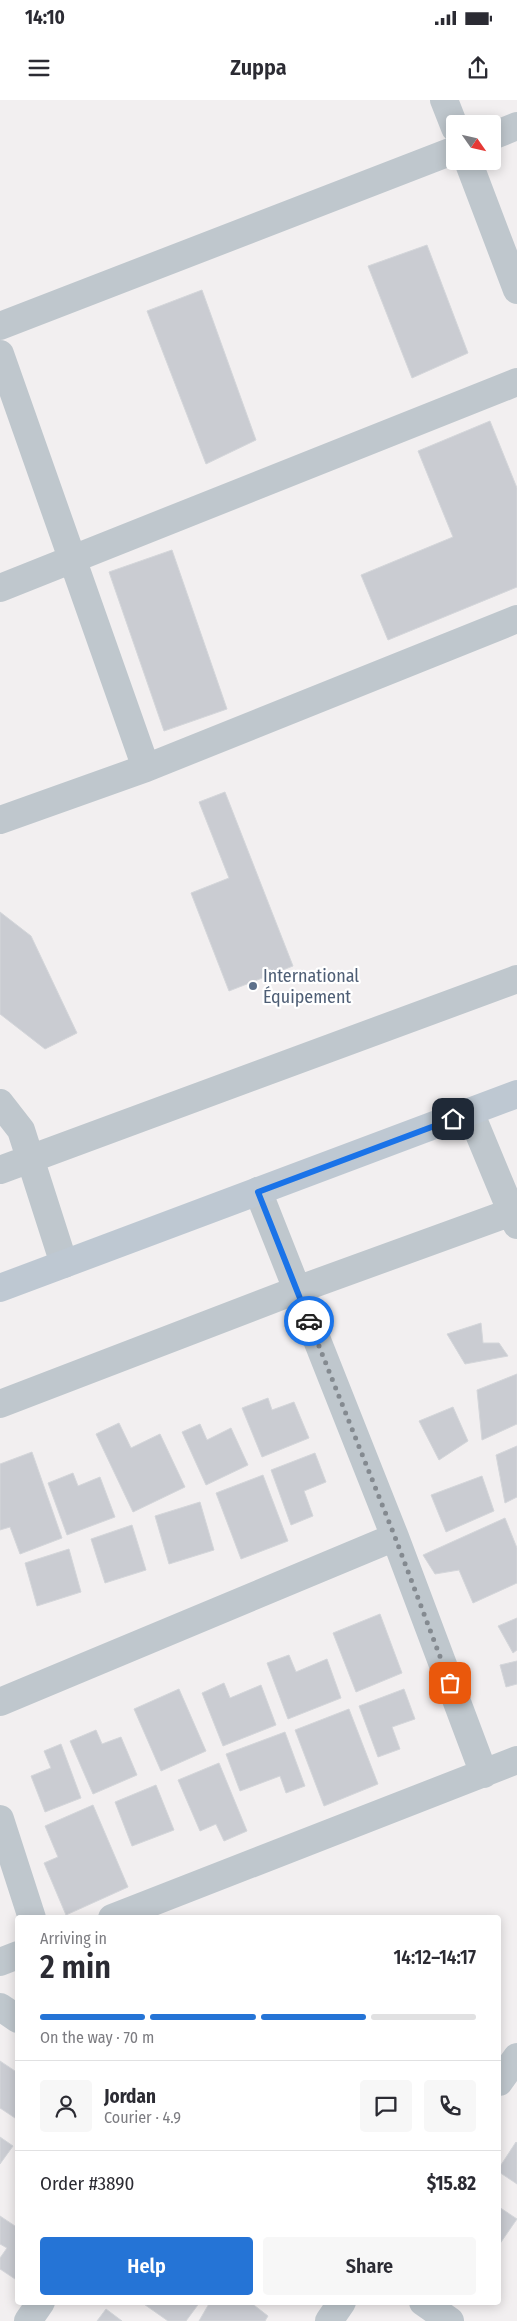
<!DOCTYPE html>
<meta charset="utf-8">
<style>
:root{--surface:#fff;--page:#f7f7f7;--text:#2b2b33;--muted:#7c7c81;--line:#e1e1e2;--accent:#2574d6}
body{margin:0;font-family:"Fira Sans Condensed",sans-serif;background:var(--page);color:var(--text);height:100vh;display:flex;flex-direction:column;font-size:19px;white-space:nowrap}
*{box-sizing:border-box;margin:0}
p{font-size:16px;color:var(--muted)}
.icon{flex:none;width:28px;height:28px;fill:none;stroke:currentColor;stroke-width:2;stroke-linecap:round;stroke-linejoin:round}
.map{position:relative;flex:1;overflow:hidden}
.side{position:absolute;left:15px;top:1815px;width:486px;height:390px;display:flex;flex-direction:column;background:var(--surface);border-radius:5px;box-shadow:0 2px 12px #0003}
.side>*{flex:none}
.needle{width:32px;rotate:124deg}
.fabs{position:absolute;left:446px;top:15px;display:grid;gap:10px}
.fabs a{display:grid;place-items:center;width:55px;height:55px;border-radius:5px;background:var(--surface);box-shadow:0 2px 12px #0003;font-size:25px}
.pin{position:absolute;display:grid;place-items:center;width:42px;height:42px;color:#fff;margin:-21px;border-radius:10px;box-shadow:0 2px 8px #0006}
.courier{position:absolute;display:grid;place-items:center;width:50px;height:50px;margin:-25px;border:4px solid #1a73e8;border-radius:50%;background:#fff;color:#222;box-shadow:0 1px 6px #0007}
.summary em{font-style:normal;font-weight:600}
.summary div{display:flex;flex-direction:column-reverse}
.summary{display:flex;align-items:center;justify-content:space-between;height:85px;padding:0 25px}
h1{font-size:32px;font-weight:600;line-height:38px}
.bar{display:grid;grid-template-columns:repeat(4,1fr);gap:8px 5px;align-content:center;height:60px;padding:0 25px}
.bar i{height:6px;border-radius:4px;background:var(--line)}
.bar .current{background:var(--accent)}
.bar p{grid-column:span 4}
.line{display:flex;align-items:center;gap:12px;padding:0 25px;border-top:1px solid var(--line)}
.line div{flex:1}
.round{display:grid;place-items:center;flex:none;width:52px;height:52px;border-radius:5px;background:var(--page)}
.action{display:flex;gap:10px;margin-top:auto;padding:10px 25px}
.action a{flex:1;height:58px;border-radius:5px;background:var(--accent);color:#fff;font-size:20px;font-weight:600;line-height:58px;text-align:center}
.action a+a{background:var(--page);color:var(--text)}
.status{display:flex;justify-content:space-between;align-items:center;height:35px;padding:0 25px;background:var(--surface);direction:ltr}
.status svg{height:14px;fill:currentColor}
header{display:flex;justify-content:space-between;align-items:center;height:65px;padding:0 25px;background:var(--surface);font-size:22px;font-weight:600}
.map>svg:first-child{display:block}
</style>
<div class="status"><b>14:10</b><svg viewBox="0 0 49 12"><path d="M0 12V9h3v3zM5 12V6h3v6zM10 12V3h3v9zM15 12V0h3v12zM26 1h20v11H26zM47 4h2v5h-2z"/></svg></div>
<header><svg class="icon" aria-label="menu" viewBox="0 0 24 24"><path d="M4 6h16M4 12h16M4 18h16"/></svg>Zuppa<svg class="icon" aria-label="share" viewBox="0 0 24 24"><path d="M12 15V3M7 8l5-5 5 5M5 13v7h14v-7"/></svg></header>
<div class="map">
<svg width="517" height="2221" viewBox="0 0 517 2221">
<rect width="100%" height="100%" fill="#f2eff0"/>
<path fill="#caccd2" stroke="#d4d6da" d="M427,145L468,253L412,278L368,166Z
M202,190L256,340L206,364L147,211Z
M490,321L517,388V487L388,540L361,475L453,437L418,351Z
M172,450L227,609L164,631L109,472Z
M225,692L293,866L229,891L191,793L229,778L199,702Z
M0,812L31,836L77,933L45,949L0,914Z
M481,1223L483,1243H499L508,1256L465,1264L447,1234Z
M517,1274V1324L482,1340L477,1290Z
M268,1298L272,1310L294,1302L309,1338L262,1357L242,1308Z
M453,1307L468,1341L439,1360L419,1321Z
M119,1323L131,1348L160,1334L185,1387L133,1412L96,1334Z
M200,1324L207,1340L231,1328L248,1365L206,1385L182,1332Z
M517,1346V1397L505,1403L496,1355Z
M32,1352L62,1438L20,1454L10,1427L0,1430V1364Z
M315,1353L326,1382L304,1391L313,1416L291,1425L271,1370Z
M73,1373L78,1386L100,1377L115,1417L67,1435L48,1383Z
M263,1375L288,1441L241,1459L216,1393Z
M482,1376L494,1411L446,1432L431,1395Z
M200,1402L214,1450L169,1464L155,1416Z
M505,1418L517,1448V1483L473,1503L459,1470L435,1474L423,1455Z
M132,1425L146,1470L105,1483L91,1439Z
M69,1449L81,1492L37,1506L25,1463Z
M380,1514L402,1573L356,1592L333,1533Z
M517,1518V1550L513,1553L498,1526Z
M289,1555L296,1572L327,1559L341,1598L288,1619L267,1563Z
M517,1561V1584L506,1587L500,1565Z
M224,1583L230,1598L261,1585L276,1625L223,1646L202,1593Z
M179,1589L206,1651L161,1671L134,1609Z
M404,1589L415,1619L392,1627L400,1649L378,1657L359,1606Z
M349,1609L378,1684L324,1706L295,1630Z
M96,1630L102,1644L121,1637L137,1675L93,1694L70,1641Z
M285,1632L305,1686L286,1693L280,1676L240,1691L226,1654Z
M61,1644L81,1698L45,1712L31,1676L51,1668L44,1651Z
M219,1663L247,1731L224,1741L216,1724L200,1731L178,1680Z
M156,1685L174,1730L132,1746L115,1702Z
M93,1705L128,1787L66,1815L44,1763L58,1757L45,1726Z
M0,1961L18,1973V2020L0,2008Z
M0,2037L13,2046L0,2064Z
M516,2042L517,2043V2084L499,2072V2068Z
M499,2107L517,2119L499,2145Z
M0,2116L18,2128V2181L0,2169V2158L7,2148L0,2144Z
M141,2202H200L186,2221H168Z
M210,2202H250L268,2216L265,2221H199Z
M106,2209L122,2221H97Z"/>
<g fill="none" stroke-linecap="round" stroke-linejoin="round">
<path stroke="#bfc7cd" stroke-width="28" d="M444,0L455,28
M492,36L517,26
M468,61L517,190
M0,226L455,50
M0,254L146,668
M0,488L517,282
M0,720L146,668L517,519
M0,1003L21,1030L64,1164
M470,1012L517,1125
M0,1070L517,879
M258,1091L395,1437L484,1674
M0,1304L297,1190L517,1110
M0,1602L395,1437
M0,1719L32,1818
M112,1818L517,1660
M0,1862L18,1855
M0,1907L18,1919
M499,1982L517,1957
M423,2202L450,2221
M28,2221L41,2202
M329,2221L342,2202"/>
<path stroke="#bec8d2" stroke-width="28" d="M0,1188L517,994"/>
</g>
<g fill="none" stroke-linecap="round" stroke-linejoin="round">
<path stroke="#848a90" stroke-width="5" stroke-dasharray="0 9" d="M309,1221L395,1437L450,1583"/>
<path stroke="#1a73e8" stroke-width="6" d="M309,1221L258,1092L453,1019"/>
</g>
<circle fill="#5c6f8a" stroke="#fff" stroke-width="2" cx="253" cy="886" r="5"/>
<g text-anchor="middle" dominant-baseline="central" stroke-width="4.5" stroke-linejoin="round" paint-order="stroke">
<g font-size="18" fill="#4e5e75" stroke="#fff" text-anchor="start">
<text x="263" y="876">International<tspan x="263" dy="21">Équipement</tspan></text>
</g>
</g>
</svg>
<div class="fabs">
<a><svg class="needle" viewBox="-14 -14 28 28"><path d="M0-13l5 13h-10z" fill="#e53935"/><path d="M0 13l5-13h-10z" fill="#7c7c81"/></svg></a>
</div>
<div class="pin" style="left:450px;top:1583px;background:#ea580c"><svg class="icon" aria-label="bag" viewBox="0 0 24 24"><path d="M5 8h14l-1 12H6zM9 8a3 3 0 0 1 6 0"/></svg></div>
<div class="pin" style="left:453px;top:1019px;background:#1f2937"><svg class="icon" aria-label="home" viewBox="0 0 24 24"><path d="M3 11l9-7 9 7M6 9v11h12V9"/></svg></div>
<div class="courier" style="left:309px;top:1221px"><svg class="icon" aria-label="car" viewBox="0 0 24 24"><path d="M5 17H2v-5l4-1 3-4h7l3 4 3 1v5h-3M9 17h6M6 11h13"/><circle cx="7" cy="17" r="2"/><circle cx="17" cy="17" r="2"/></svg></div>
<section class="side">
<div class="summary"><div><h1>2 min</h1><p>Arriving in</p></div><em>14:12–14:17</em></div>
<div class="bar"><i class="current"></i><i class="current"></i><i class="current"></i><i></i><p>On the way · 70 m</p></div>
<div class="line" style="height:90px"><a class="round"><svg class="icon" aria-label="person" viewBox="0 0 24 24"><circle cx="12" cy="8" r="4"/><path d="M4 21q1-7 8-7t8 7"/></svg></a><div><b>Jordan</b><p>Courier · 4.9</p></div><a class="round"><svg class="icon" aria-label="chat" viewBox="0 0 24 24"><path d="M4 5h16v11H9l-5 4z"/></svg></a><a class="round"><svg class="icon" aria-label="phone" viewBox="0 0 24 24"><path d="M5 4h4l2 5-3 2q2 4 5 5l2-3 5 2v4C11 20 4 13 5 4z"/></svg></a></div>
<div class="line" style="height:65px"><div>Order #3890</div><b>$15.82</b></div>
<div class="action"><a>Help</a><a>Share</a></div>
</section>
</div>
